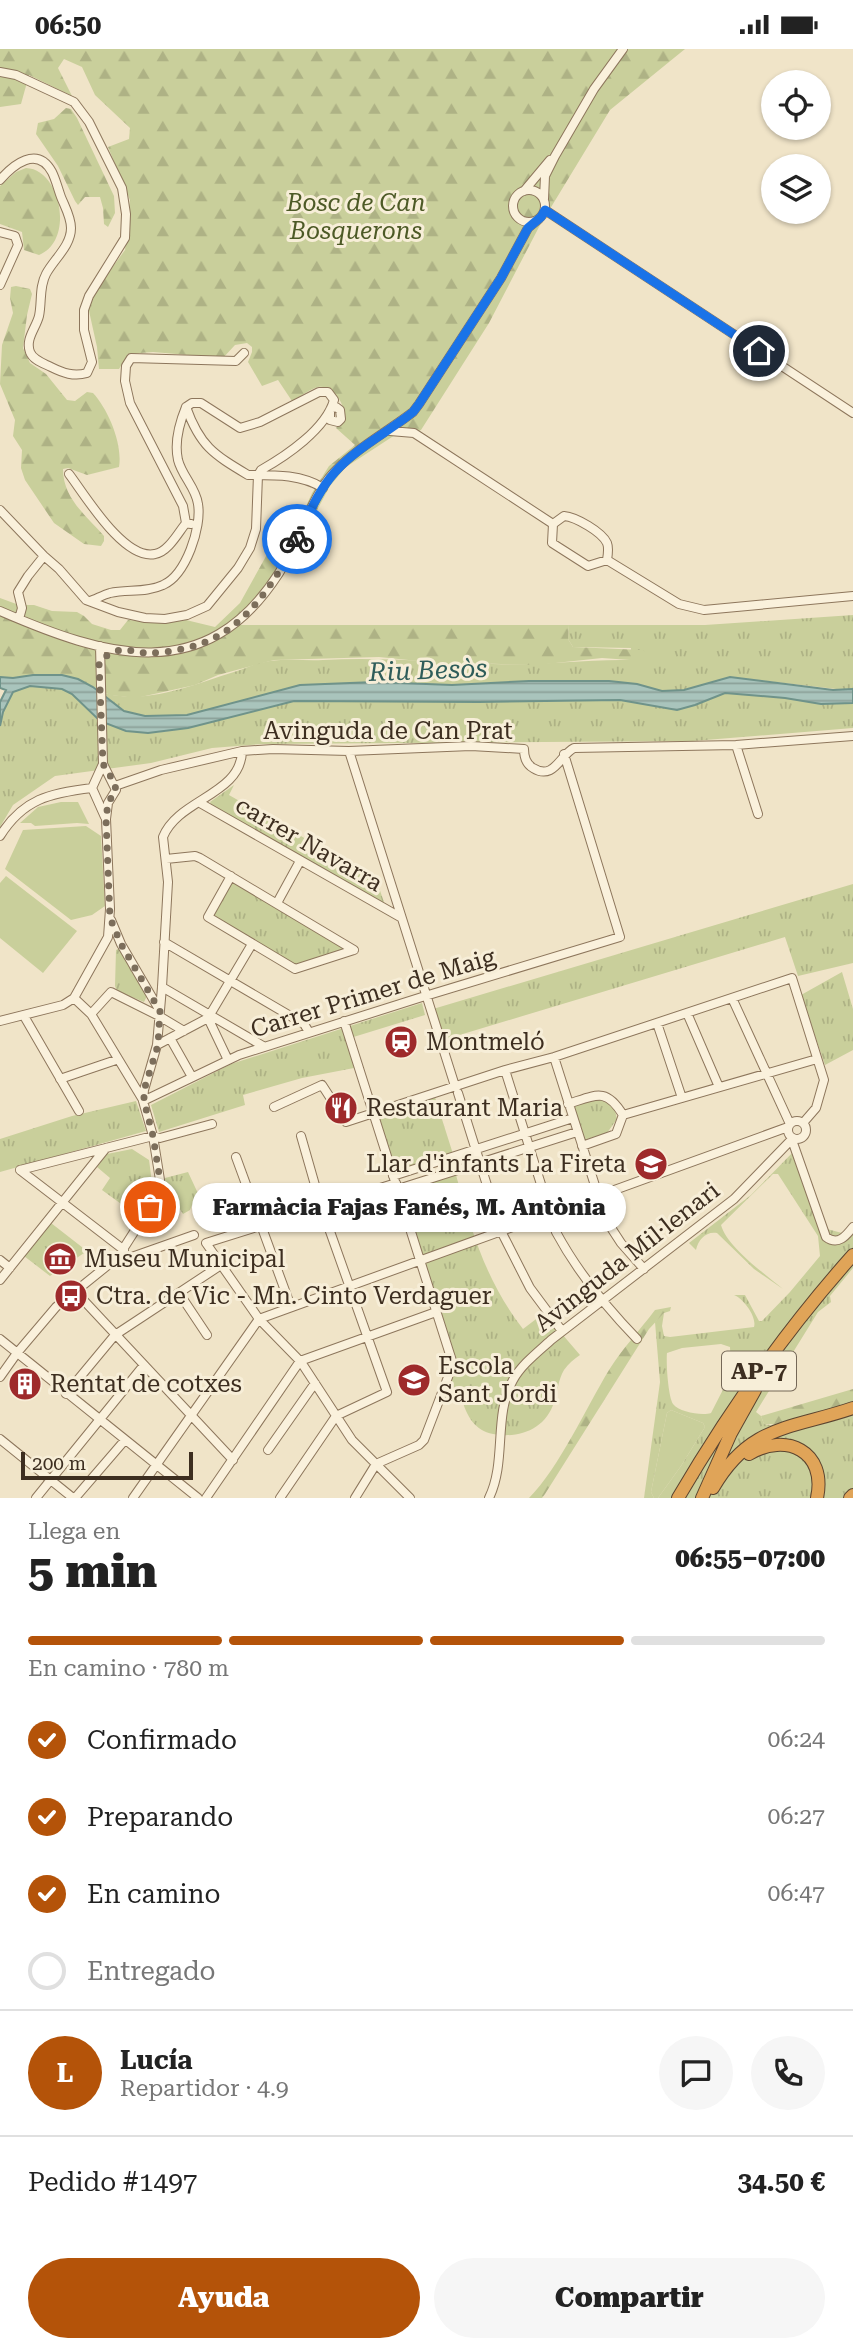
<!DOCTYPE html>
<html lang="es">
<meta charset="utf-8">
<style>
:root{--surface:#fff;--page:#f6f6f6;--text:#222;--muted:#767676;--line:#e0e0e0;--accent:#b45309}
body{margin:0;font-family:"Roboto Serif",serif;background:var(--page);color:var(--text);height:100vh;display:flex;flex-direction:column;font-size:26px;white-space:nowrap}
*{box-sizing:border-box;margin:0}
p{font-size:23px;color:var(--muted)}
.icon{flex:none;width:38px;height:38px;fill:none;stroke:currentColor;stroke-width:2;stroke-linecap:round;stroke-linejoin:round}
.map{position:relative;height:1449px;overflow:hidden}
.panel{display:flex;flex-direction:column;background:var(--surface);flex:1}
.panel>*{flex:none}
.controls{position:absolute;left:761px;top:21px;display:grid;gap:14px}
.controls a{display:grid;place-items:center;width:70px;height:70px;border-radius:50%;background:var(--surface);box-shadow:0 2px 5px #0004;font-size:35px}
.scale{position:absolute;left:21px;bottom:18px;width:172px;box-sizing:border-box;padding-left:7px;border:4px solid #3d2e20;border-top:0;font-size:19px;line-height:24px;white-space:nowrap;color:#3d2e20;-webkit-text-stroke:5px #f7eed8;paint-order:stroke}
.pin{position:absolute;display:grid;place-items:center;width:60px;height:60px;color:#fff;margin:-30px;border:4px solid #fff;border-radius:50%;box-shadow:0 2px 7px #0007}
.courier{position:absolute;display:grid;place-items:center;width:70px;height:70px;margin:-35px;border:5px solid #1a73e8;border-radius:50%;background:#fff;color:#222;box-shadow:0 2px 9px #0007}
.bubble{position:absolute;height:49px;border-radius:24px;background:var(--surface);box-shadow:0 2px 5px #0004;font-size:23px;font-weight:800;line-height:49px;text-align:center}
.overview em{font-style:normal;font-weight:800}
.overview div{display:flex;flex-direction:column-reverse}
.overview{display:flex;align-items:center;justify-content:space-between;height:119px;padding:0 28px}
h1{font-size:46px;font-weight:800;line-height:52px}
.bar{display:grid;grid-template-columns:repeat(4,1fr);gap:10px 7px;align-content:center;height:84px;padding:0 28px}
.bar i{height:9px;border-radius:5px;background:var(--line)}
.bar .current{background:var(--accent)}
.bar p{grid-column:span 4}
.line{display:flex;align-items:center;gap:18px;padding:0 28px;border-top:2px solid var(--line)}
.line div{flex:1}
.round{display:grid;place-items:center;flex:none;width:74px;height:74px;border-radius:37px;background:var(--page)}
ol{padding:0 28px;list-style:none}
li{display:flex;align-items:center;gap:21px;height:77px}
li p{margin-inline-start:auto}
li .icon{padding:7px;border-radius:50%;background:var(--accent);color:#fff;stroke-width:4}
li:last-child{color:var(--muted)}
li i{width:38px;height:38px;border:4px solid var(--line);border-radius:50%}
.action{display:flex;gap:14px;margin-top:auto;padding:14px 28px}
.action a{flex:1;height:80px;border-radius:42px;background:var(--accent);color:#fff;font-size:28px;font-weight:800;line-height:80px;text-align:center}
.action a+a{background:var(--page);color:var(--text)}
.status{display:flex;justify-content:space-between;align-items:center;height:49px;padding:0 35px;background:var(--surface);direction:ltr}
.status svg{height:19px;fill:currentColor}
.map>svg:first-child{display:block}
</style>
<div class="status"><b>06:50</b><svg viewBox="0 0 49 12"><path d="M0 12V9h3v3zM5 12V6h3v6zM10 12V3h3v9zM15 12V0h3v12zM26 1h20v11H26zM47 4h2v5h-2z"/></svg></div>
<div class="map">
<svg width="853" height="1449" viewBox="0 0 853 1449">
<defs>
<pattern id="grass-tufts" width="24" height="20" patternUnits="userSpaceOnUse" patternTransform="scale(1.75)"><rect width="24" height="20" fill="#c9cf9b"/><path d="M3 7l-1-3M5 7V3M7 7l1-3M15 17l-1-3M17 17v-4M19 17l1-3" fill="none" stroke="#aeb285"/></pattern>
<pattern id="forest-firs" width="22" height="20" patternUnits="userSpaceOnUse" patternTransform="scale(1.75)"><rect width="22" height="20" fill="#c9cf9b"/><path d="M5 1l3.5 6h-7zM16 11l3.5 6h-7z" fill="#aeb285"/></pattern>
<pattern id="water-rules" width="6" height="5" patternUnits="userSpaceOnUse" patternTransform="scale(1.75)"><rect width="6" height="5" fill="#a9c4bc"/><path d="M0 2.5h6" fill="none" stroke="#8ba098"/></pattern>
</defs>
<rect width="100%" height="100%" fill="#f0e4c8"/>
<path fill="url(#grass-tufts)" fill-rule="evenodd" d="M853,566V640L845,641L730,628L684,641L662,642L637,635L609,632H529L452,636L375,633L300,636L187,666L145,667L124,662L97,641C140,660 197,634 240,621C248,618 256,614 265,613C284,609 304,612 323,611C380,608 436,613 493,615C539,617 584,610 630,611L631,599L573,598L568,590L569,576H705Z
M30,637L62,640L72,645L96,669L110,676L131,683L154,684L188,679L294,652L479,653L620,651L677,661L695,656L725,644L785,649L821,655L853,654V679L693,692L261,695L212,699L151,714L55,727L13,756L0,778V677L4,660L13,643Z
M234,736L229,746L376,830L385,856L212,757L210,753Z
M232,832L347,901L296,917L211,867Z
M853,835V914L798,927L785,888L443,991L433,960Z
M120,899L148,945L144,953L117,942L115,937L116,901Z
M842,923L853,960V1001L825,1016L801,946Z
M422,954L425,966L347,990L354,1019L302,1029L243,1046L245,1056L159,1083L151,1056L231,1015Z
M434,1045L453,1105L396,1124L376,1064Z
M598,1050H604L614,1057L617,1070L607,1084L584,1091L574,1057Z
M136,1052L146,1082L0,1123V1090L72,1067Z
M799,1097V1102L827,1180L842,1184L853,1173V1219L830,1247L831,1253L818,1263L756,1363L761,1367L764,1375L771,1376L853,1354V1449H658L681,1417L705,1378L703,1374L671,1361L667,1364L651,1443L654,1449H644L660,1333L655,1273L664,1264L662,1277L664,1287L670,1288L754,1278C757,1268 744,1250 734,1246H745L759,1272H762L790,1243L820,1207L818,1187L778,1125H773L721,1176C727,1198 765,1225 783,1240L754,1220L717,1184C706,1182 698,1191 696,1201L689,1194L751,1146ZM721,1295L730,1298L731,1325L711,1364C702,1367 679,1363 673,1355C668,1347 666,1313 667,1304L682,1299Z
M132,1100L149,1111C153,1140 154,1142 139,1168L102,1141L110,1129L97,1118L107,1105Z
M188,1123L202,1153L192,1156L190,1161L183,1165L171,1146L164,1144L165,1129Z
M456,1126C472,1184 486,1232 523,1280L544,1264L580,1306C574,1310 568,1315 564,1321C558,1331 558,1342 554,1353C546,1380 519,1390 493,1385C475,1382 466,1366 462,1350L446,1346L456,1314L403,1143Z
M51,1174L87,1202L50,1227L24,1207Z"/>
<path fill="url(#forest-firs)" d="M0,0H685L610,61L539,178L489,274L421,381L408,387L395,386L346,418L330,437L280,530L262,553L239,576H569L568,590L573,598L642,601L647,603L646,608L630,611L602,609L537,616L428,613L379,608L274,611L218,626L195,636L136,649L110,646L78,630L62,626H33L13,629L0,628V549L19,556H34L52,562L77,563L84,567L92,575L111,581H120L128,571L166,574L186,571L215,578L240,554L284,475L297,477L312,444L329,417L355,396L336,379C340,374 344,370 344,364C344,353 331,335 318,338C310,340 300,348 292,352L278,331L262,337L248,313L252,303V298L247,294L235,296L223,309L153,303L128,305L119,320H99L97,298L87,253L125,201L130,151L108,98L129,90L130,79L95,46L82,18L64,10L58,19L72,47L29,26L21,55L0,58Z
M66,59L71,60L77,69L114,147L115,164L108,178L104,175L103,159L100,148H85L78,156L75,152L58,117L36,85L38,74L54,70Z
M26,119C61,120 75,192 39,206L24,201L22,183L0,175V137L16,123Z
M16,237L30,240L32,245L27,266L23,299L30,314L46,325L67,351L75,352L87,343L93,344C108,360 123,395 119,418L87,426L68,419L63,420C63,450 87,467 104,487V492L101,497L84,495L54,474L25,431L21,419L22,401L13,387L15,371L0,335L2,296L13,264L10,249L11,238Z
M671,1258L670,1262L664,1264L649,1280L545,1445L542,1449H529C559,1419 586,1359 609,1321C622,1300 640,1281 655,1261Z
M853,1340V1354L776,1375H764L761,1367Z"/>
<path fill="#c9cf9b" d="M61,753H78L89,775L77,774L35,777L31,774H20L38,758Z
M86,777L101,787L105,857L92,866L71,871L5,820L23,781Z
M6,827L77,882L43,924L0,889V834Z
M671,1361L703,1374L705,1378L681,1417L658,1449H654L651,1443L667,1364Z"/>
<path fill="url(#water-rules)" stroke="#6f938a" stroke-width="2" d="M33,626H62L78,630L93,638L124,662L145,667L187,666L300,636L375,633L452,636L529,632H609L637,635L662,642L684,641L730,628L833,641L853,640V654L821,655L785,649L725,644L695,656L677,661L620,651L479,653L294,652L188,679L148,684L126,682L100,672L72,645L62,640L30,637L13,643L3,663L0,677V653L6,641L0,639V628L13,629Z"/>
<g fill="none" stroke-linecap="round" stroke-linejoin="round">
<defs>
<path id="minor" d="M0,23L16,26L74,53L89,73L122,139L126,165L125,189L89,247L84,261V281L92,313L87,324C74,328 63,324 51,318C43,314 33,311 30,303C25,290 36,279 39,267C42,253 39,238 46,225C54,210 71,197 71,179C71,168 65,158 61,148C58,140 56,131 52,123C37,96 13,116 0,131
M513 157a16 16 0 1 1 32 0a16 16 0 1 1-32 0Z
M524,142L550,111
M544,150L545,127L555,107L594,40L623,0
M545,161L853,364
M0,183L15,187L18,196L0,236
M186,358C200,397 213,405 248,426C273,426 301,425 323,439
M330,361V371L338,373L341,370L340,361L336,358L332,359
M390,382L414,384L553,475
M69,425C85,446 124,512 155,505C168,503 178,484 186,474L191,475
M0,461L44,507L59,520L86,551L118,563L145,569L165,570L187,566L207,557L238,519L250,499L256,480L258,426L261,421C286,407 326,380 334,351L328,343H319L260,373L240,379L201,354H192L186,358
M564,467C576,468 602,483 607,494C609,499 608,505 607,511L588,517L552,494L553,475Z
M186,474L183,457L130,354L125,332L126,317L131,309L236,312L244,304
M607,511L679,555L704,561L853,547
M90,552C96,550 103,546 110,544C127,540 146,544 163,536C186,526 202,478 198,455C196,439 182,427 178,411C174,393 179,375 186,358
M0,562C106,608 205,639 279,524C298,494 308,457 329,429C351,402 386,384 413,363L419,355L501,229L528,179L539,170
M19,570L22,559L18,543L28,527L44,507
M736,696L758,765
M349,702L455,1037
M103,715L92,739L105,768
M115,737L161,721L242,702L273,700L349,702L471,697L524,700C524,708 526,715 533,719C554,732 560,706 574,699L736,696L853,687
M200,754L400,868
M0,787C23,750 50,744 92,739
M166,810L195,807L200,809L354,901
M231,827L208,868L295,920L354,901
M277,854L300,812
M111,871L121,895L160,962
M164,893L304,975L309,983
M162,938L263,997
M74,949L108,888L110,860L106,770L108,754L116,741L103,715L100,597
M74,949L91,965L143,1051
M732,949L790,1075
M687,964L719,1038
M91,965L111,943L159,967L184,982
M24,967L79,1062
M208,969L228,1011
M0,972L63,956L74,949
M344,972L453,1315L424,1391L419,1396L376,1415
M657,974L682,1049
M170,989L192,1028
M157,996L208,969L252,895
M554,1008L606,1171L621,1194L644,1220
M505,1021L556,1183C577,1222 606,1258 637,1290
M60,1030L116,1011
M458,1044L502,1184L530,1239L562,1282
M143,1052L239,1006L422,948L620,888L564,705
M568,1055C596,1046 606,1038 623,1066L616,1085L582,1097
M274,1058L322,1036L346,1073L505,1021L554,1008L792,929L824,1031L816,1059L803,1074
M623,1066L817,1010
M788 1081a9 9 0 1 1 18 0a9 9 0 1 1-18 0Z
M792,1091L826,1188C838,1197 846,1187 853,1178
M236,1108L291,1258
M20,1121L153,1087L160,1089L212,1075
M20,1121L124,1201
M393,1127L573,1069
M396,1134L206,1194L259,1270L301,1313L352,1391L410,1449
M398,1140L577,1083
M118,1208L126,1210L194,1186
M0,1211L10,1219
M0,1231L106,1099
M74,1241L233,1411
M179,1244L207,1286
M259,1270L788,1078
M0,1290L198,1449
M0,1328L17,1304L56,1258L118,1208L157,1147L160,1131L153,1087L143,1052L144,1041L157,996L162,938L168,833L163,788C178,750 241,746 242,702
M66,1345L115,1286L221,1216
M0,1390L73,1449
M268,1401L315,1334
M36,1449L144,1316
M75,1449L125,1391
M133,1449L259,1270
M206,1449L300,1312L436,1263
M280,1449L336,1367L387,1343L321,1157L301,1087
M355,1449L376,1415
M489,1449C507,1412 493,1367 513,1331C522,1315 538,1303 551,1291L734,1150L793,1089"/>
<path id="highway" d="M749,1405C786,1383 827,1402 817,1449
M713,1439C750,1375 792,1380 853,1359
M678,1449C729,1362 786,1281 853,1206
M702,1449L731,1384L755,1341
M850,1449L853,1446"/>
</defs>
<use href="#minor" stroke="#8d765c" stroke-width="10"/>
<use href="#highway" stroke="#5b4430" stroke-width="14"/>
<use href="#minor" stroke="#faf1dc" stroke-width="8"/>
<use href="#highway" stroke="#e0a458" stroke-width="12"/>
</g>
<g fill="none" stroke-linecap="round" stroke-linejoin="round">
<path stroke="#7c6e5b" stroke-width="7" stroke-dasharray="0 12.6" d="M150,1158L157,1147L160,1131L153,1087L144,1052V1041L158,996L160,962L121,895L110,869L106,770L108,754L116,741L114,733L103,715L99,614C103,608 113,602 121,601C130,600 139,604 148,604C169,604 198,598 216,588C253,568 279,526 297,490"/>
<path stroke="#1a73e8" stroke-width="9" d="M297,490C308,467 318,442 335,423C356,399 388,383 413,363L419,355L501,229L528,179L541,168L545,161L759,302"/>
</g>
<defs>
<symbol id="station-disc" viewBox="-11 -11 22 22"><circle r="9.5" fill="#9e2a2b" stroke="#f7eed8"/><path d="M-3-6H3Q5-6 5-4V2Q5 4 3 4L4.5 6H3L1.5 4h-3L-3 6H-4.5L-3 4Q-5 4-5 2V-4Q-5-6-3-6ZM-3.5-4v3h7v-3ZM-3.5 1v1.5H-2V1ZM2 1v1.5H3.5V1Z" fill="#fff"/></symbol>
<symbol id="restaurant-disc" viewBox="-11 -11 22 22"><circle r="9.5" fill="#9e2a2b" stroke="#f7eed8"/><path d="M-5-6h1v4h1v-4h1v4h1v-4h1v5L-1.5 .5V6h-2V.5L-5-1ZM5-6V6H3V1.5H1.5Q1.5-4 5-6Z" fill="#fff"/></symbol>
<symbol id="school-disc" viewBox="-11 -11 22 22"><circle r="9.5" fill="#9e2a2b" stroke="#f7eed8"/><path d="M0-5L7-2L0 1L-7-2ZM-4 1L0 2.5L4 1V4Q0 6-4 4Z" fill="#fff"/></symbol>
<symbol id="museum-disc" viewBox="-11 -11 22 22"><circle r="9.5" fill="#9e2a2b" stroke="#f7eed8"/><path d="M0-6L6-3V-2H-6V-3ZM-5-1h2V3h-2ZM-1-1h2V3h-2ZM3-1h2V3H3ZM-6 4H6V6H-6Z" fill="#fff"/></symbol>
<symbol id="bus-disc" viewBox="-11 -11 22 22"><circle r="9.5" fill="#9e2a2b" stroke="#f7eed8"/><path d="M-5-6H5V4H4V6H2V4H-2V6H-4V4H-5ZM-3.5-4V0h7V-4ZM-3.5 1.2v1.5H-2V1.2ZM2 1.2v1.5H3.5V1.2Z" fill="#fff"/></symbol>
<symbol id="building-disc" viewBox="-11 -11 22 22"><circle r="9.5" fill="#9e2a2b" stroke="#f7eed8"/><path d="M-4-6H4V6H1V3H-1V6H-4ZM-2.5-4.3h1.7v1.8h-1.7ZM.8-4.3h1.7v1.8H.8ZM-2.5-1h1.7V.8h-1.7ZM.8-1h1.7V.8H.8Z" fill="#fff"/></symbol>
</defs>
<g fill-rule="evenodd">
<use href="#station-disc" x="382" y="974" width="38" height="38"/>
<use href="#restaurant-disc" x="322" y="1040" width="38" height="38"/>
<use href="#school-disc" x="632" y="1096" width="38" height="38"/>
<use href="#museum-disc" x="41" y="1191" width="38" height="38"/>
<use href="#bus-disc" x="52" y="1228" width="38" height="38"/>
<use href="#school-disc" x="395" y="1312" width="38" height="38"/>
<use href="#building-disc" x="6" y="1316" width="38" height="38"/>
</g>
<g text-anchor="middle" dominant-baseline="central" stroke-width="6" stroke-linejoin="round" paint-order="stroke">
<rect fill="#f7eed8" stroke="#756857" stroke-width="2" x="722" y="1302.5" width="74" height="39" rx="5"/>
<g font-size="23" font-weight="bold" fill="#3d2e20">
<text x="759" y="1322">AP-7</text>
</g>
<g font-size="24" font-style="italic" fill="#4d5a26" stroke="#f7eed8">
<text x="356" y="154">Bosc de Can<tspan x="356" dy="28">Bosquerons</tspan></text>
</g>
<g font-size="24" fill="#3d2e20" stroke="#f7eed8">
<text x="388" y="682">Avinguda de Can Prat</text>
<text transform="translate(309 795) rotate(30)">carrer Navarra</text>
<text transform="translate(373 944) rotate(-17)">Carrer Primer de Maig</text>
<text transform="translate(627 1208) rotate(-38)">Avinguda Mil·lenari</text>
</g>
<g font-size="24" fill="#3d2e20" stroke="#f7eed8" text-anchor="start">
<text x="426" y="993">Montmeló</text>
<text x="366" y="1059">Restaurant Maria</text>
<text x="626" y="1115" text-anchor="end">Llar d'infants La Fireta</text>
<text x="84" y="1210">Museu Municipal</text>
<text x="96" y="1247">Ctra. de Vic - Mn. Cinto Verdaguer</text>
<text x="438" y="1317">Escola<tspan x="438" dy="28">Sant Jordi</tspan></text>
<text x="50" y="1335">Rentat de cotxes</text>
</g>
<g font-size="26" font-style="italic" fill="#2f5d5a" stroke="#f7eed8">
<text transform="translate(428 621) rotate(-2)">Riu Besòs</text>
</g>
</g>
</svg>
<div class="controls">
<a><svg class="icon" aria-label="locate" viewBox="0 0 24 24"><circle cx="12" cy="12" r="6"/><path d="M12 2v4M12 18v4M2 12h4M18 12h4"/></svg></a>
<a><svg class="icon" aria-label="layers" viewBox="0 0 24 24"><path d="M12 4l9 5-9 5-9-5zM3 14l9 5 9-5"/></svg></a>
</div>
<div class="scale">200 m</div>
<div class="pin" style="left:150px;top:1158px;background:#ea580c"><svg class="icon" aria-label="bag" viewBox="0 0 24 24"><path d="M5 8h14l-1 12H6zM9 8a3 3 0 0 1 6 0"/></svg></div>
<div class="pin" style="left:759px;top:302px;background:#1f2937"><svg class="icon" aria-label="home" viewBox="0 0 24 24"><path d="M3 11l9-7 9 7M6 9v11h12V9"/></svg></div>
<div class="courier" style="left:297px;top:490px"><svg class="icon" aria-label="bike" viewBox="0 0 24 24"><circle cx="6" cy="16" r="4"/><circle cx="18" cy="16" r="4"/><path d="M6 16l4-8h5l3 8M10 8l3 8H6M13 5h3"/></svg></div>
<div class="bubble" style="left:192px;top:1134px;width:434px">Farmàcia Fajas Fanés, M. Antònia</div>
</div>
<section class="panel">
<div class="overview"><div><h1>5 min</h1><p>Llega en</p></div><em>06:55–07:00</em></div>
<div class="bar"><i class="current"></i><i class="current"></i><i class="current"></i><i></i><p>En camino · 780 m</p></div>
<ol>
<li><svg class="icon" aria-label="check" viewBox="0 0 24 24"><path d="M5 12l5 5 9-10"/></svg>Confirmado<p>06:24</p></li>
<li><svg class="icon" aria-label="check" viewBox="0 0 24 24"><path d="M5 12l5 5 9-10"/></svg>Preparando<p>06:27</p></li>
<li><svg class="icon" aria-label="check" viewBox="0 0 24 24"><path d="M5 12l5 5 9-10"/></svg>En camino<p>06:47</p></li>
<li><i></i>Entregado</li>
</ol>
<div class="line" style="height:126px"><b class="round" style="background:var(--accent);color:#fff">L</b><div><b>Lucía</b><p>Repartidor · 4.9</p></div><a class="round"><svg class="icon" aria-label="chat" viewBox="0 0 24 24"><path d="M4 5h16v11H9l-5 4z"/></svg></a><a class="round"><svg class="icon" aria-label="phone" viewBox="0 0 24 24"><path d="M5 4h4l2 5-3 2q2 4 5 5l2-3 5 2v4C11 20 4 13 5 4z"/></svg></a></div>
<div class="line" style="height:91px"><div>Pedido #1497</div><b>34.50 €</b></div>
<div class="action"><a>Ayuda</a><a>Compartir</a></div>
</section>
